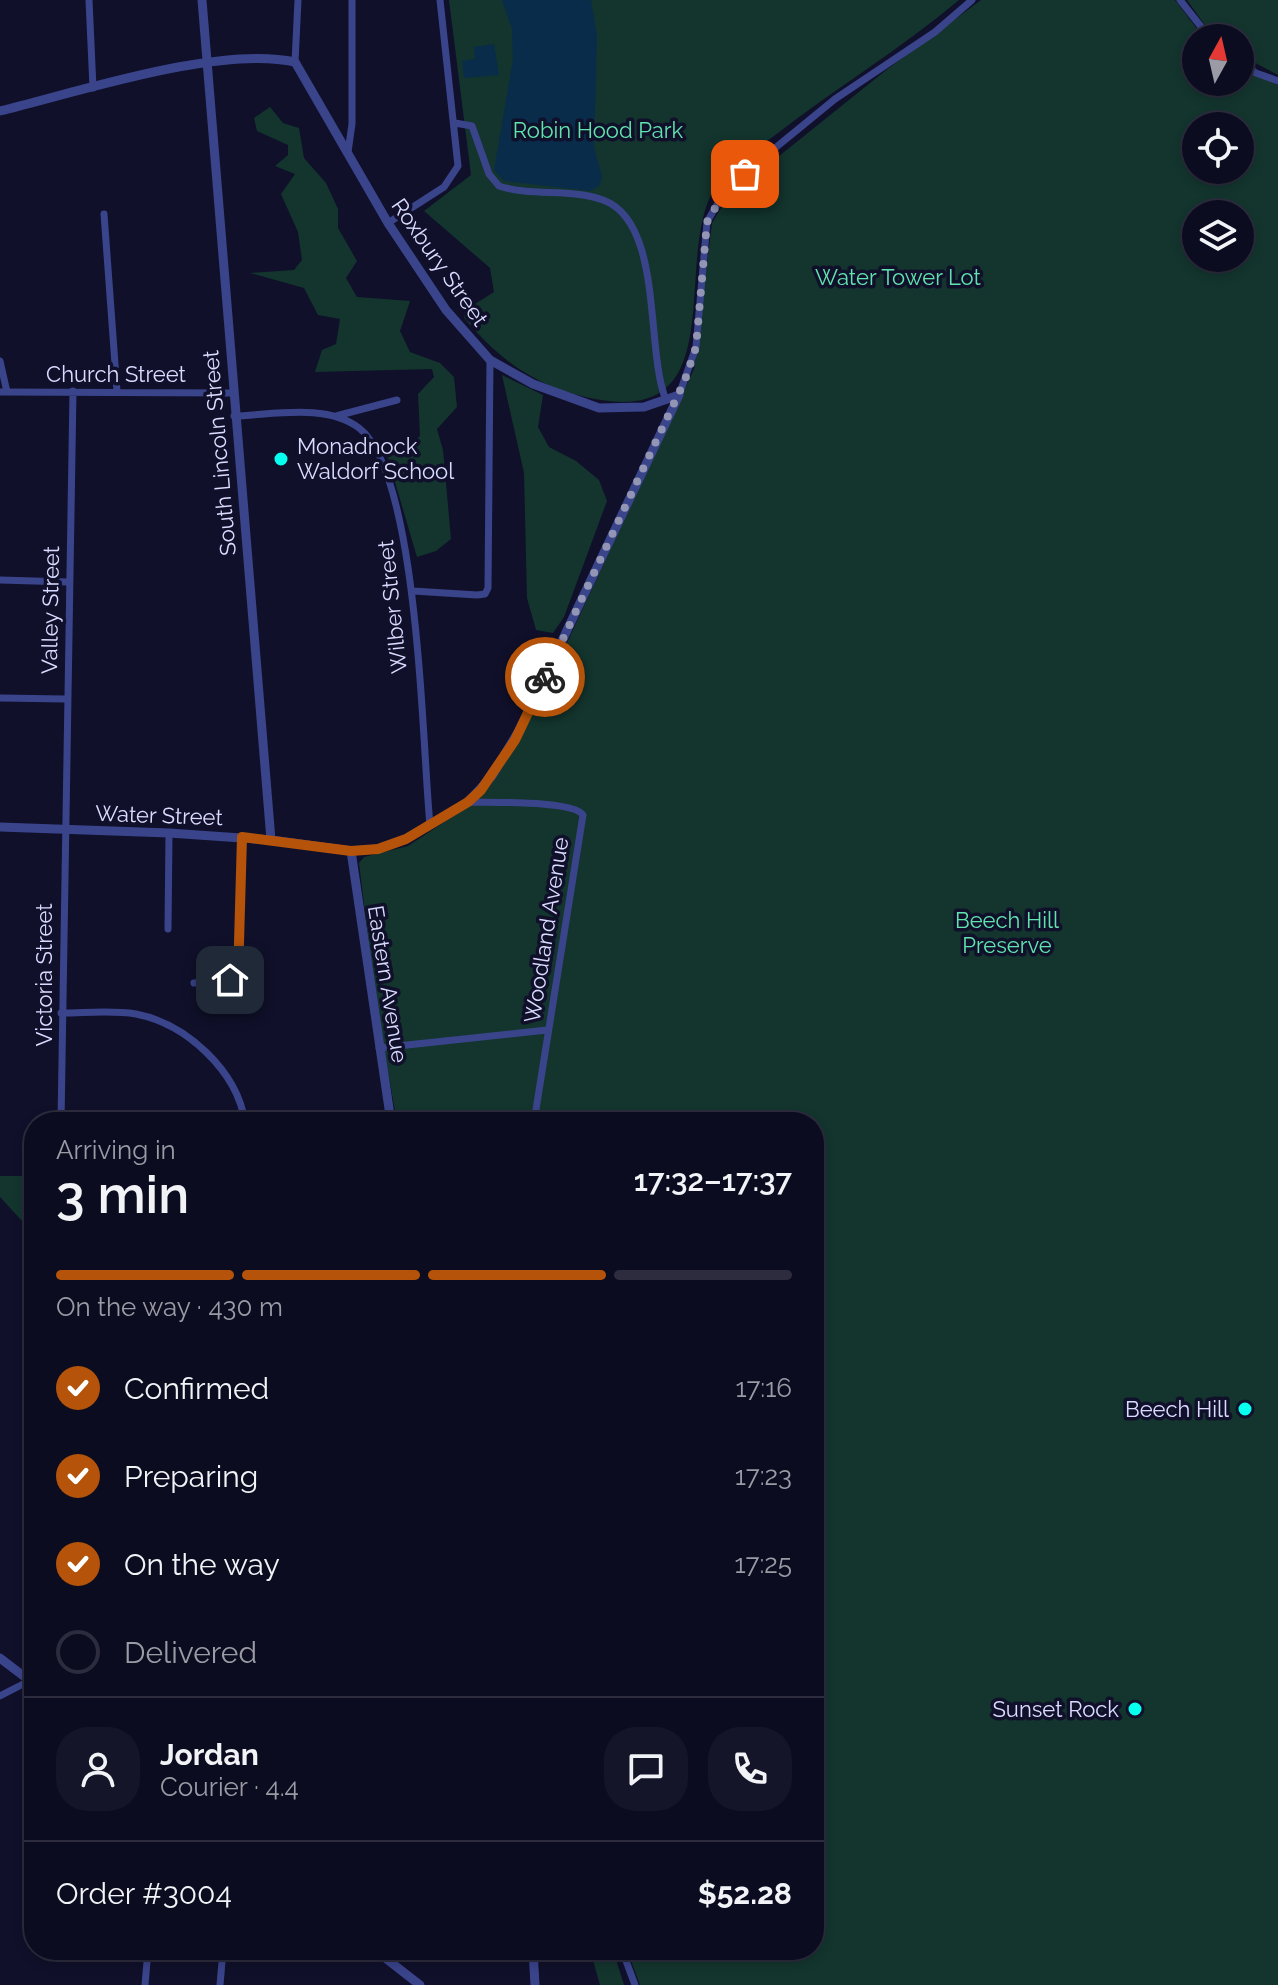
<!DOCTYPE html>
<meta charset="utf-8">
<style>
:root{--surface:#0c0c20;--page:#151529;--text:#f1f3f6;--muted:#9a9ba5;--line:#2c2c3e;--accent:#b45309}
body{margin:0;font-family:Raleway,sans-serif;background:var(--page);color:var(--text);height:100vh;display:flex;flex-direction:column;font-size:30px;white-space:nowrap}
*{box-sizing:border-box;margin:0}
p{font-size:26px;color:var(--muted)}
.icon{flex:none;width:44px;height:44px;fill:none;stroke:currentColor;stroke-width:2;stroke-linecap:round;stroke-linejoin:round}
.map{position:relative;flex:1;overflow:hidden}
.sheet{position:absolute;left:24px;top:1112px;width:800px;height:848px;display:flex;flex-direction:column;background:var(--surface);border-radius:32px;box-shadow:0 4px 12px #0003,0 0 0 2px var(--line)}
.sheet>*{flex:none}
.needle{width:52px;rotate:8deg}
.tools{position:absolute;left:1182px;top:24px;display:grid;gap:16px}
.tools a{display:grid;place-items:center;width:72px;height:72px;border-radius:50%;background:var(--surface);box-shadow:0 4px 12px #0003,0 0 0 2px var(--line);font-size:40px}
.pin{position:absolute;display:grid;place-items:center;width:68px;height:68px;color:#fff;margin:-34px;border-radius:16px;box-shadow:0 4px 12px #0006}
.courier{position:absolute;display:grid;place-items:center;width:80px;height:80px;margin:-40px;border:6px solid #b45309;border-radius:50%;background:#fff;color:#222;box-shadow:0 2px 10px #0007}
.headline em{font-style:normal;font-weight:600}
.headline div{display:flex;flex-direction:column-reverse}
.headline{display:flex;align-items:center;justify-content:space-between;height:136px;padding:0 32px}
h1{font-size:52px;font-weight:600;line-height:60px}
.bar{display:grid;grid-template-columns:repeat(4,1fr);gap:12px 8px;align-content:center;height:96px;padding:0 32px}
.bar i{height:10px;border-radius:6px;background:var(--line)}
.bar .on{background:var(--accent)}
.bar p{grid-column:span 4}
.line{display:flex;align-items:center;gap:20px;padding:0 32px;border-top:2px solid var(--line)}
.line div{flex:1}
.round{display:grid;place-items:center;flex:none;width:84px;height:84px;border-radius:32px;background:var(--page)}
ol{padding:0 32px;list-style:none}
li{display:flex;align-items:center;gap:24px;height:88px}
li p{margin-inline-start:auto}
li .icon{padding:8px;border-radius:50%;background:var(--accent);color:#fff;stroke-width:4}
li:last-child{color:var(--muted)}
li i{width:44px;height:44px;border:4px solid var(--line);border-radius:50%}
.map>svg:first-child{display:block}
</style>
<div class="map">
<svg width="1278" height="1985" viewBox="0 0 1278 1985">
<rect width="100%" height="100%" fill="#10102b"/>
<path fill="#13352e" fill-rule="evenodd" d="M449,0H959C901,49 834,89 774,136C755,150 733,164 718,183C669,250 736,422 601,400C541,390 502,363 464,318V311L494,292L490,268L424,211L471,175Z
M981,0H1175L1204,38H1196V82H1240V66L1278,85V1985H640L627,1950H814V1122H397L377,1010L359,863L364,857L408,846L464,809L490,786L507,760L546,688L694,369L712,223L727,198L885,71ZM1196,126H1240V170H1196ZM1196,214H1240V258H1196Z
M1187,0H1278V75L1240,55V38H1214Z
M270,107L283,123L299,128L304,158L326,183L338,209V228L357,261L346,278L357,297L410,301L400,331L410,352L440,363L454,377L457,407L437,429L443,450L451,539L436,551L417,557L387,455L410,446L420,436L418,394L434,377L432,369L315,372L322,350L336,344L340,319L318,315L304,288L250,273L294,270L302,260L298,232L281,194L295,174L275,166L288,155V145L257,131L254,118Z
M502,375L543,395L538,427L549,447L576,461L599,480L607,501L564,617L553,633L536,630L527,598L524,473Z
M0,1176H34V1234L0,1197Z
M590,1950H613L624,1985H600Z"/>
<path fill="#092c4b" d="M502,0H591L597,36L594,147L602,177L599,186L590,191L504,181L494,170L513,59L512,29Z
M494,44L499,75L464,78L462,61L475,59L474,47Z"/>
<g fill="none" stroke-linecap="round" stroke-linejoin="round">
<path stroke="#3a448b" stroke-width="7" d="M89,0L93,88
M1180,0L1210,38
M1240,61L1256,73L1278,81
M295,62L298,0
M455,123L472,126L489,174L499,186C532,197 571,188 603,200C664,222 645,350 666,400
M348,152L352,124V0
M104,214L117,391
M388,223L444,187L458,166L440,0
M0,361L7,392
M0,392L232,393
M679,395L696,347L707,222L722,196L758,162L835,99L935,32L972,0
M234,416C273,415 326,403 359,428C419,474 422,746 430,825
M336,416L397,400
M0,580L68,582
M413,591L477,595L485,594L488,588L490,360
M0,698L65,699
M468,802C489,803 574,800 583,815L534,1122
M168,929L169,833
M194,983L238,978L242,837
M61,1013C86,1013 112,1010 136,1014C187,1024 237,1071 245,1122
M379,1048L547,1030
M61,1122L73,391
M0,1696L29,1681
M622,1950L635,1985
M145,1985L148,1950
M220,1985L223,1950"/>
<path stroke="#3a448b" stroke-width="9" d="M202,0L271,840
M0,111C78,92 220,45 295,62L388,223L446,310L490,360L533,384L599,408L644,407L679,395
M0,827L169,833L271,840L351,851L378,849L406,839L468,802L492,776L521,727L679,395
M351,851L391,1122
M0,1658L34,1684
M375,1950L420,1985
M533,1950L535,1985"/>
</g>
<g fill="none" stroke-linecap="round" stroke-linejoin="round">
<path stroke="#9395b5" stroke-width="8" stroke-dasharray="0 14.4" d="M545,677L685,380L696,347L707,222L722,196L745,174"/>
<path stroke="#b45309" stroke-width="10" d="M230,980L238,978L242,837L351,851L378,849L406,839L468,802L481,790L515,740L545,677"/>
</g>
<g fill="#06ffee" stroke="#10102b" stroke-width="3">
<circle cx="281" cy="459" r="8"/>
<circle cx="1245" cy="1409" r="8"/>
<circle cx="1135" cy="1709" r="8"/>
</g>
<g text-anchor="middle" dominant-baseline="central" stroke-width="7" stroke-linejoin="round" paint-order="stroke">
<g font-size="22" fill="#60e4ad" stroke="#10102b">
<text x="598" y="130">Robin Hood Park</text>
<text x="898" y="277">Water Tower Lot</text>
<text x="1007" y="920">Beech Hill<tspan x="1007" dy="25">Preserve</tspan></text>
</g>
<g font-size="22" fill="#dadcff" stroke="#10102b">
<text transform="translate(440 262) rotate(55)">Roxbury Street</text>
<text x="116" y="374">Church Street</text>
<text transform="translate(219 453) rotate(-95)">South Lincoln Street</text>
<text transform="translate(392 607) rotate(-96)">Wilber Street</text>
<text transform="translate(50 610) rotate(-89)">Valley Street</text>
<text transform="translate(159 815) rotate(2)">Water Street</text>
<text transform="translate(546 930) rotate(-81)">Woodland Avenue</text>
<text transform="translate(44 975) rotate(-90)">Victoria Street</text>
<text transform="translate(388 984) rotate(81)">Eastern Avenue</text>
</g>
<g font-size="22" fill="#dadcff" stroke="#10102b" text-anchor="end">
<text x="297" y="446" text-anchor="start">Monadnock<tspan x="297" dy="25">Waldorf School</tspan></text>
<text x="1229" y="1409">Beech Hill</text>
<text x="1119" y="1709">Sunset Rock</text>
</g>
</g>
</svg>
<div class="tools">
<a><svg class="needle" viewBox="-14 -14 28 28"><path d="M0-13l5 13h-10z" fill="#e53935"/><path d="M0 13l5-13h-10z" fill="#9a9ba5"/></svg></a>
<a><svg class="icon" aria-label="locate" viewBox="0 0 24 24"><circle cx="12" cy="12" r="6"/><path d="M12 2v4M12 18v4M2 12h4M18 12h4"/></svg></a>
<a><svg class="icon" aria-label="layers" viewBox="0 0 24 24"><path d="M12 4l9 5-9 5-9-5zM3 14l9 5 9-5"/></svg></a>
</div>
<div class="pin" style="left:745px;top:174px;background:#ea580c"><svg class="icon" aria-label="bag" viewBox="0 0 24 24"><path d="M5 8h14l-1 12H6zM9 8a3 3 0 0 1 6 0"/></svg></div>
<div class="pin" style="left:230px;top:980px;background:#1f2937"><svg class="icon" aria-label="home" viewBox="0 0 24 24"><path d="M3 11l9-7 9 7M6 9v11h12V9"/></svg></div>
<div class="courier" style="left:545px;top:677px"><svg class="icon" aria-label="bike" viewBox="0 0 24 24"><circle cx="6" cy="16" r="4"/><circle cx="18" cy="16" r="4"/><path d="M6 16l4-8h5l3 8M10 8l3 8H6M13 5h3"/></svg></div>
<section class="sheet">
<div class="headline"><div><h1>3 min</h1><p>Arriving in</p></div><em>17:32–17:37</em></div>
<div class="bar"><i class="on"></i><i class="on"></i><i class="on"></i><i></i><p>On the way · 430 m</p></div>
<ol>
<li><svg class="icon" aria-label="check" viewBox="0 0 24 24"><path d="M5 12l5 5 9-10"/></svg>Confirmed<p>17:16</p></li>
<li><svg class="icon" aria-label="check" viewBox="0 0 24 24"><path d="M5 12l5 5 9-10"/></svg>Preparing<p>17:23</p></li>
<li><svg class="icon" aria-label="check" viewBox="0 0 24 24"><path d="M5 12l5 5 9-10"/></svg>On the way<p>17:25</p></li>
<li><i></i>Delivered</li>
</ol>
<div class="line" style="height:144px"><a class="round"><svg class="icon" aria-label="person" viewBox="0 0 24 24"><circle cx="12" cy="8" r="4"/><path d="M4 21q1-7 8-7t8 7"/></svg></a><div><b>Jordan</b><p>Courier · 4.4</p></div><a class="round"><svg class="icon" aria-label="chat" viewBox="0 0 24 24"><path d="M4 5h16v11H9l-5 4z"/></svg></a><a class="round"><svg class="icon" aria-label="phone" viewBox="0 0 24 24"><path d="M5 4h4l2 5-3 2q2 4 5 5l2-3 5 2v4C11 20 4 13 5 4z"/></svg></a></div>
<div class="line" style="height:104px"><div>Order #3004</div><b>$52.28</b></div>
</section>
</div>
